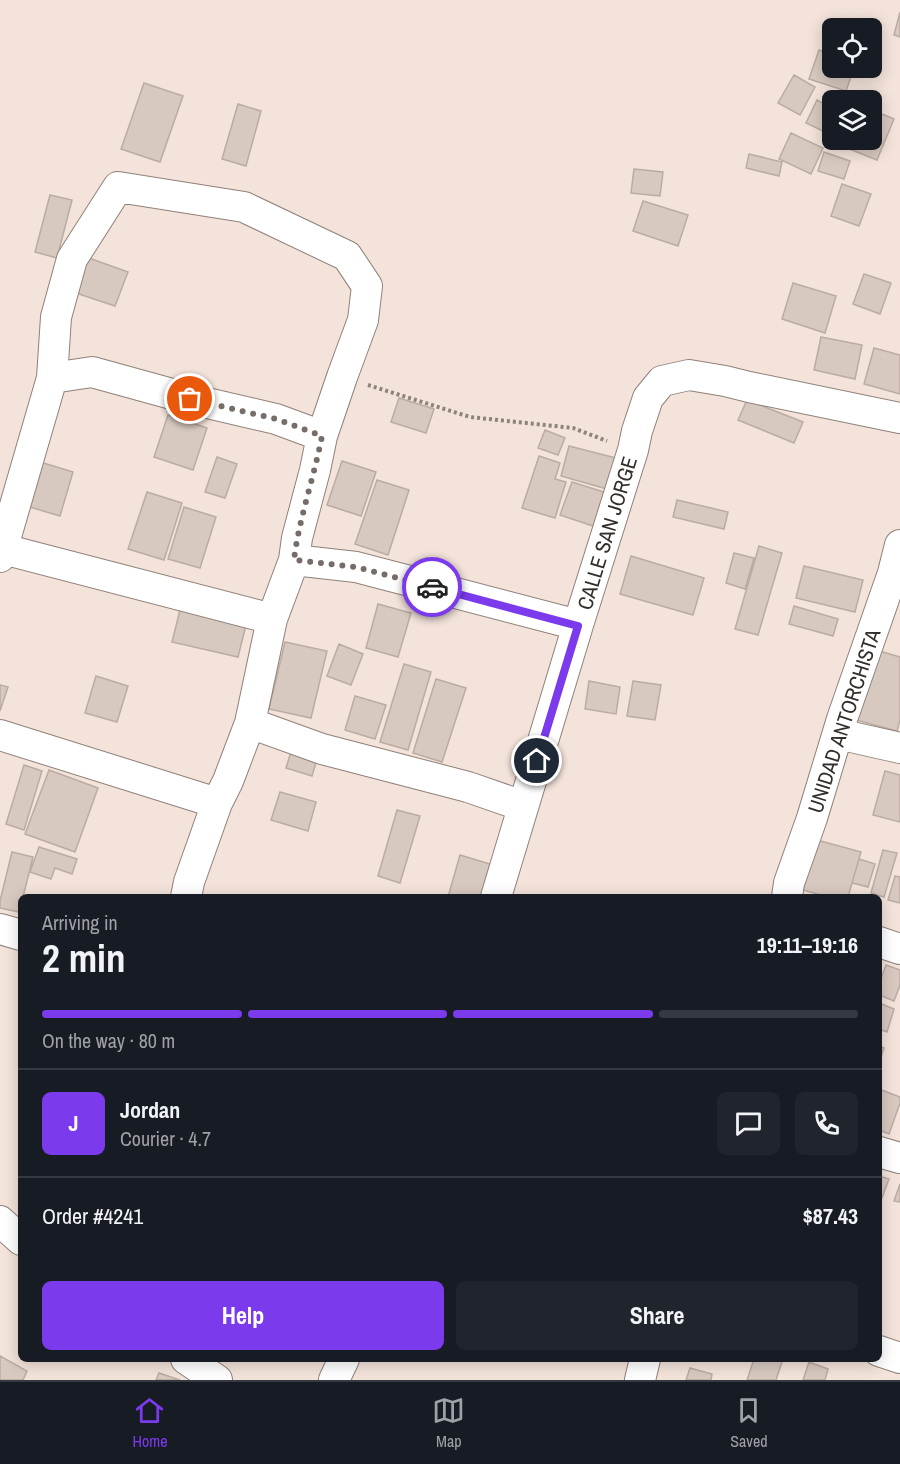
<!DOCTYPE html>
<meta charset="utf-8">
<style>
:root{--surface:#171b24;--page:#20242c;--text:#f1f3f6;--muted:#9ea1a6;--line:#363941;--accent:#7c3aed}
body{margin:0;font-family:"Archivo Narrow",sans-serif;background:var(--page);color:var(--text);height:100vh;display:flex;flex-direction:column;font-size:22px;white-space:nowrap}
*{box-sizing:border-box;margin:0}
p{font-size:20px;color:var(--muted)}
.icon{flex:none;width:33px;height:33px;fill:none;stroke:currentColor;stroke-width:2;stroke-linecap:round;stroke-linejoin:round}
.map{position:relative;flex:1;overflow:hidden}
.details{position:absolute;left:18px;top:894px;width:864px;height:468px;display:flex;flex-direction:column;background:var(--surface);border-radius:9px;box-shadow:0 3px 15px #0003}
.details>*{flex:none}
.controls{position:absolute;left:822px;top:18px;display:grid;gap:12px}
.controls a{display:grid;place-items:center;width:60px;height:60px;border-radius:9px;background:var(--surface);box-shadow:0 3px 15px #0003;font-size:30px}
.pin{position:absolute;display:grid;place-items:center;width:51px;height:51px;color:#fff;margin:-26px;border:3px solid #fff;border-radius:50%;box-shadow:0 2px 6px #0007}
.courier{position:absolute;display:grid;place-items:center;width:60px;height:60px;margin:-30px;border:4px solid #7c3aed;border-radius:50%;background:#fff;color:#222;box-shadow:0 2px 8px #0007}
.summary em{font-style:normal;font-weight:700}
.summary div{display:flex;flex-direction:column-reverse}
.summary{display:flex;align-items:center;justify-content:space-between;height:102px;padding:0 24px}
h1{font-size:39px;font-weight:700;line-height:45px}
.bar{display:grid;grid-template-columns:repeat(4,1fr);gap:9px 6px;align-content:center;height:72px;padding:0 24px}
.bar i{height:8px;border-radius:4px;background:var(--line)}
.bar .selected{background:var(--accent)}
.bar p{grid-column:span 4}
.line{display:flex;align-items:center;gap:15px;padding:0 24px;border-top:2px solid var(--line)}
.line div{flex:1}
.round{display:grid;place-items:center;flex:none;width:63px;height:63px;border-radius:9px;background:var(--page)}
.button{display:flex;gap:12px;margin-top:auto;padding:12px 24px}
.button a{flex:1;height:69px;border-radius:9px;background:var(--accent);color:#fff;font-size:24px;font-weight:700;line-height:69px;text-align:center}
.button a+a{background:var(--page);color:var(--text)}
.tabs{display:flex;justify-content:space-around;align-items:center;height:84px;border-top:2px solid var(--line);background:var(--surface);font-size:16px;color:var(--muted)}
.tabs a{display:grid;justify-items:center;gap:3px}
.tabs .selected{color:var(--accent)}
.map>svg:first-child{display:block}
</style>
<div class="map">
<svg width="900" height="1380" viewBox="0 0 900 1380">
<rect width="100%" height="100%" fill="#f3e3da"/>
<path fill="#d8c9c0" stroke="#baaba3" stroke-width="1.5" d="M900,12V37L894,35Z
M819,50L832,54V68H854L846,91L809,79Z
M794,75L815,87L800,115L778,103Z
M144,83L183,96L160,162L121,149Z
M817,100L832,108V121L827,133L806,123Z
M238,104L261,111L246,166L222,159Z
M872,110L894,119L877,160L842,146L844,140H872Z
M791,133L823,148L811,174L779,159Z
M824,152L850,161L844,179L818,171Z
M749,154L782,162L779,176L746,168Z
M634,169L663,172L660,196L631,193Z
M842,184L871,194L859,226L831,216Z
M50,195L72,200L57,258L35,252Z
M643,201L688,215L678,246L633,231Z
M86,257L128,272L115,306L73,292Z
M864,274L891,283L880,314L853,304Z
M793,283L836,296L825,333L782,319Z
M821,337L862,345L855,379L814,370Z
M874,348L900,355V394L864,384Z
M399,398L434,409L426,433L391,422Z
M747,400L803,422L794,443L738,420Z
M168,415L207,428L193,470L154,457Z
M545,430L565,438L558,455L538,448Z
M569,446L616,458L607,489L561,476Z
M539,456L560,463L555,479L566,482L555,518L522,508Z
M217,457L237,464L225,498L205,492Z
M37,461L73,472L60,516L23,505Z
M342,461L376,472L361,516L327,505Z
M377,480L409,490L388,555L355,544Z
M572,482L607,493L596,527L560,515Z
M147,492L182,503L164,560L128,549Z
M677,500L728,512L724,529L673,517Z
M184,507L216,517L200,568L168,559Z
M759,546L782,553L758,635L735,629Z
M734,553L754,558L745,589L726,583Z
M631,556L704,578L693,615L620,594Z
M804,566L863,580L855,612L796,598Z
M378,604L411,613L398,657L366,648Z
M181,606L247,621L238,657L172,642Z
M794,606L838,619L833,636L789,624Z
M285,642L327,651L311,718L269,709Z
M339,644L363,654L351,685L327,676Z
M876,650L900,657V720L897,731L856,720Z
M404,664L431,672L408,750L380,742Z
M96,676L128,686L117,722L85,713Z
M436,679L466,688L442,762L413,753Z
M589,681L620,687L616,714L585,709Z
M633,681L661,685L655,720L627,716Z
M0,685L8,687L0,711Z
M355,696L386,705L375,739L345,730Z
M293,745L319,752L312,776L286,768Z
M24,765L42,771L24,830L6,824Z
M49,770L98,788L75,852L25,834Z
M885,771L900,775V822L873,815Z
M280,792L316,802L308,831L271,820Z
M397,810L420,816L400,883L378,876Z
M817,840L861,852L848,897H828L803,890Z
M39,847L77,859L72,874L55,868L51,879L30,872Z
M883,850L897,853L884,897L871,893Z
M12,852L33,857L23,897H21L19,912L0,908V901Z
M460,855L490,864L481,897H448Z
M859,859L875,864L868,887L852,883Z
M895,876L900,877V903L888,900Z
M886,965L900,970V985L894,1001L879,995V984Z
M879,1003L894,1009L887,1032L879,1029Z
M879,1046L884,1048L879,1063Z
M879,1089L900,1097V1103L889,1134L879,1130Z
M879,1176L889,1179L880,1203H879Z
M900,1184V1202L894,1201Z
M0,1356L27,1371L23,1380H0Z
M754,1359H783L776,1380H747Z
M809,1362L828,1369L825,1380H803Z
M690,1368L712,1374L711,1380H686Z
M159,1373L180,1380H156Z"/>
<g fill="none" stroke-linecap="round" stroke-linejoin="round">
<defs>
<path id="minor" d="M52,378L92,372L190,399L276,419L322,436
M3,549L272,619
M0,557L52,378L56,317L72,259L118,187L244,207L347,256L367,286L363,320L342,377L322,436L315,470L297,538L294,560L272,619L250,723L228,781L217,803L189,882L186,897
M294,560L356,567L578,625
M250,723L322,749L468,787L523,806
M838,734L900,748
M0,735L217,803
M496,897L578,625L633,450L637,431L648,398L662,381L689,375L725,381L749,387L900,418
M787,897L789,883L812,818L842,719L893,573L900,545
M0,929L21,935
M879,942L900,949
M879,1152L900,1158
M0,1221L21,1240
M879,1351L900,1358
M186,1359L217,1380
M334,1380L344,1359
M640,1380L645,1359"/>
</defs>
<use href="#minor" stroke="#8f8179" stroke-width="32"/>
<path stroke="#8d837d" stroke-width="4" stroke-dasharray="3 3" stroke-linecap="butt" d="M368,385L470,417L573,428L607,441"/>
<use href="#minor" stroke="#fff" stroke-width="30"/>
</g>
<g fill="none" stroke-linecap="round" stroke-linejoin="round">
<path stroke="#776d68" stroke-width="6" stroke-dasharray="0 10.8" d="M190,399L276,419L322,436C314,478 299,518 294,560L356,567L432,587"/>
<path stroke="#7c3aed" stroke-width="8" d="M432,587L578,626L537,761"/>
</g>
<g text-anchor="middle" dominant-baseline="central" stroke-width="5" stroke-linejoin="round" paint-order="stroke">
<g font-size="21" fill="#342e2b" stroke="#fff">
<text transform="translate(607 533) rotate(-73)">CALLE SAN JORGE</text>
<text transform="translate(844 721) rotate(-72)">UNIDAD ANTORCHISTA</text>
</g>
</g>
</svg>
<div class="controls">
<a><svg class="icon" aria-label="locate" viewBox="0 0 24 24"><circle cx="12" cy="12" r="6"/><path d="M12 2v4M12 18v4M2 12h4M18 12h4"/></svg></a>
<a><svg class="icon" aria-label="layers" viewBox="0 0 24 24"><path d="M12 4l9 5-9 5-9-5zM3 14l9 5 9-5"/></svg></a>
</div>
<div class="pin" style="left:190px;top:399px;background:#ea580c"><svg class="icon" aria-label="bag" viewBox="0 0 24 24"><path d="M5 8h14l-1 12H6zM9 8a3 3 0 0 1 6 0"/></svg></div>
<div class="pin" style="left:537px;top:761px;background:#1f2937"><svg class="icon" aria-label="home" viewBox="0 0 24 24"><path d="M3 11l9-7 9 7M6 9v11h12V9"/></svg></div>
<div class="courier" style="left:432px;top:587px"><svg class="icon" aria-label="car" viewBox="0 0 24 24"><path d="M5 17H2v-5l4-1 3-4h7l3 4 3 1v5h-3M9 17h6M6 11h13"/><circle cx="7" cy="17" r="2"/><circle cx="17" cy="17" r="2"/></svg></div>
<section class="details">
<div class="summary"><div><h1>2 min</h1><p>Arriving in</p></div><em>19:11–19:16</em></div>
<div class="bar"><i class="selected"></i><i class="selected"></i><i class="selected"></i><i></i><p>On the way · 80 m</p></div>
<div class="line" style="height:108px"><b class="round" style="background:var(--accent);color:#fff">J</b><div><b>Jordan</b><p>Courier · 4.7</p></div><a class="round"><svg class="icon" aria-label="chat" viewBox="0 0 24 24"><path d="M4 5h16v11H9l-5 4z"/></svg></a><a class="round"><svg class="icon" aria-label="phone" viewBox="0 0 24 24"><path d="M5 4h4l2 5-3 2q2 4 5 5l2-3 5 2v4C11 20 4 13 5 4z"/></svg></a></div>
<div class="line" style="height:78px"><div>Order #4241</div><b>$87.43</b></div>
<div class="button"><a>Help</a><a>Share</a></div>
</section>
</div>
<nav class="tabs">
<a class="selected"><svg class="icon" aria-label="home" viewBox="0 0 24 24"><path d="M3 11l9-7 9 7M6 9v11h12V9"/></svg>Home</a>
<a><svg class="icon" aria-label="map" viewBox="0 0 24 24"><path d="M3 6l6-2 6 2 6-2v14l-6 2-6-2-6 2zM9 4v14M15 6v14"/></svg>Map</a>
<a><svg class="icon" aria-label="saved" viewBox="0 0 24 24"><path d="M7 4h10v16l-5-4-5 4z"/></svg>Saved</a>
</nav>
